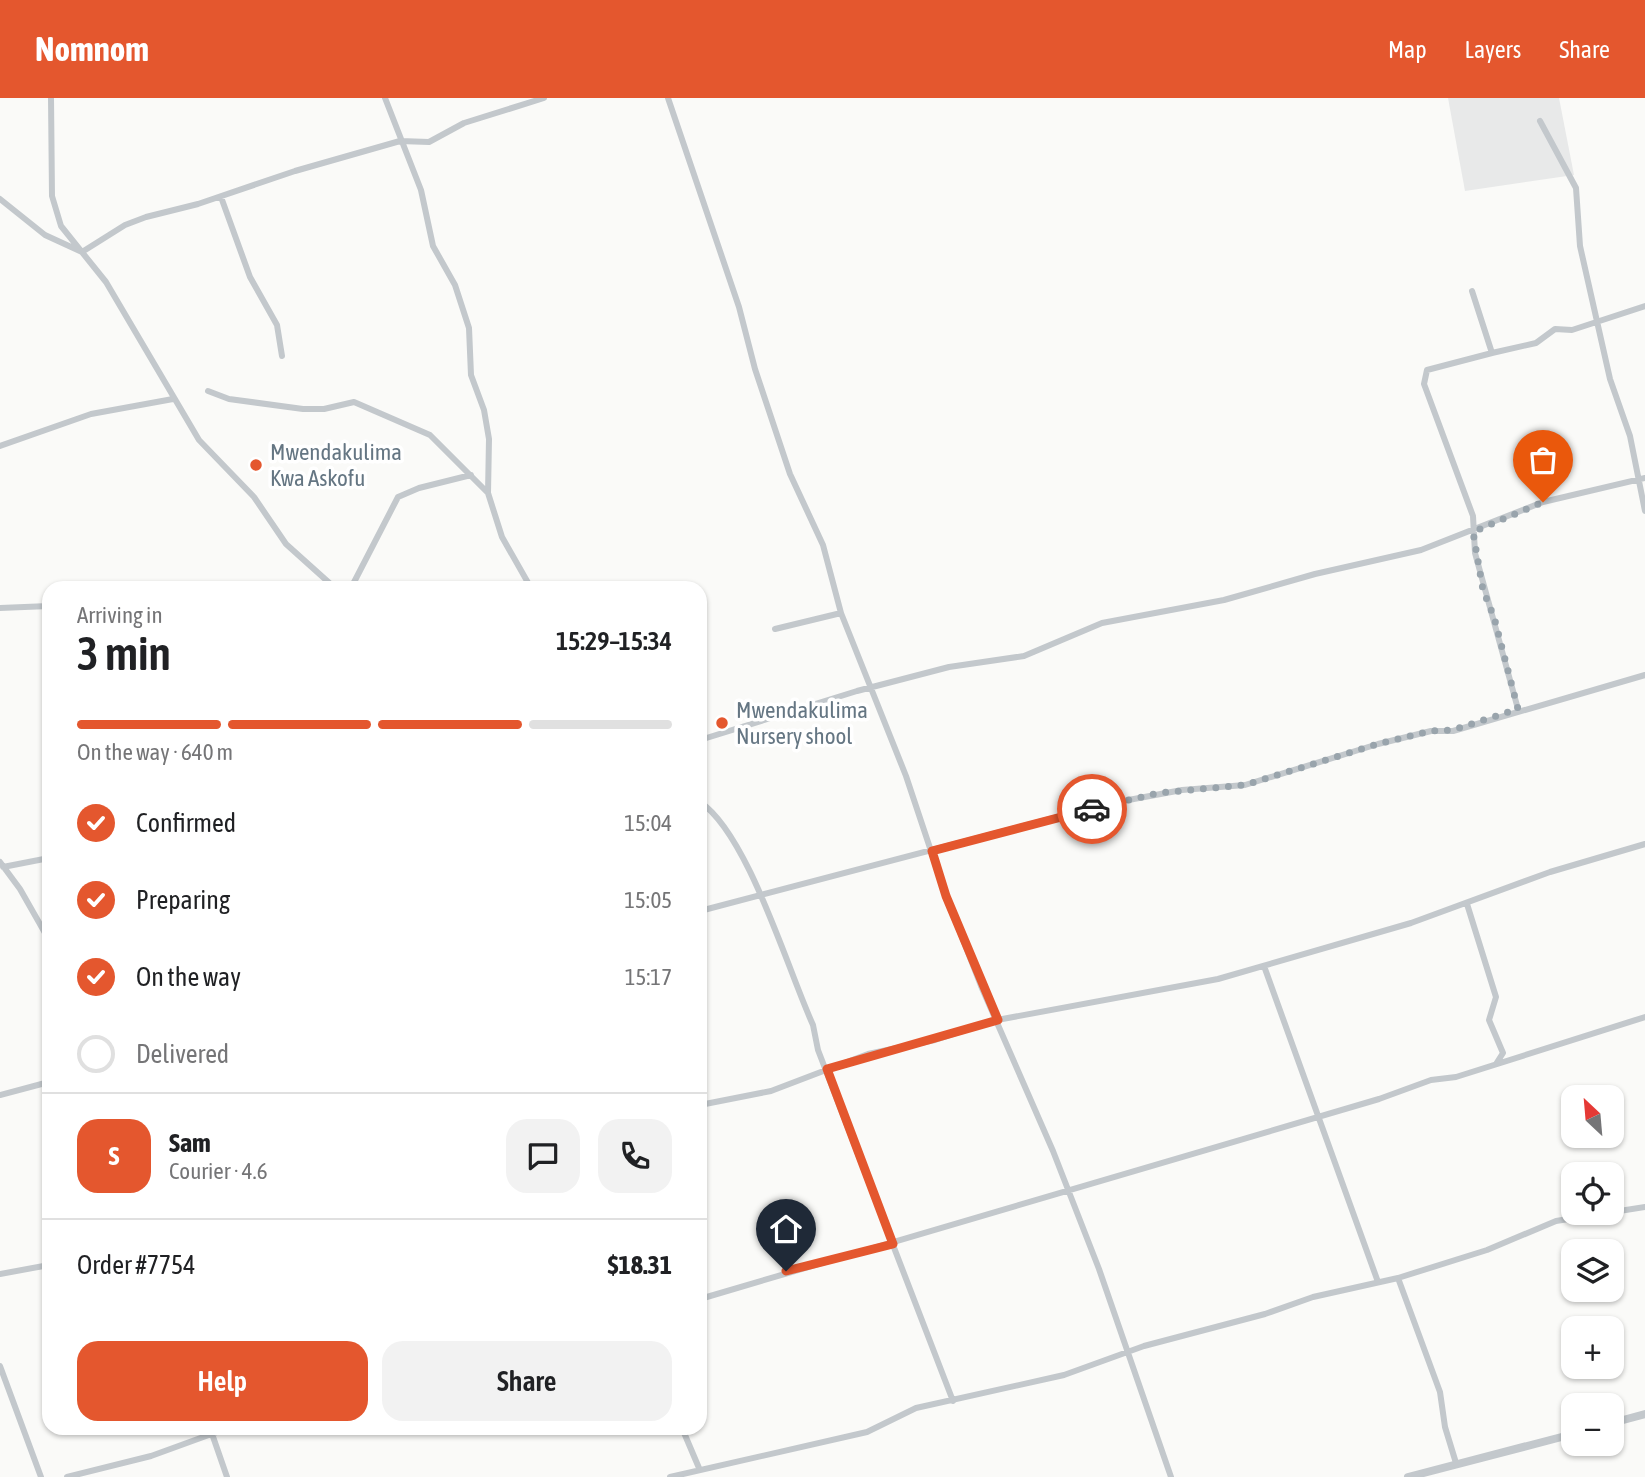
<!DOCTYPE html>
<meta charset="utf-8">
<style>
:root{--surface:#fff;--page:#f2f2f2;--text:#202124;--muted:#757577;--line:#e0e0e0;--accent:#e4572e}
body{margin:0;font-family:"Asap Condensed",sans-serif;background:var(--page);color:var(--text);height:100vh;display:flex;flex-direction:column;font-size:26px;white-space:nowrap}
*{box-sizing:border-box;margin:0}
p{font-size:23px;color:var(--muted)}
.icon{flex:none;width:38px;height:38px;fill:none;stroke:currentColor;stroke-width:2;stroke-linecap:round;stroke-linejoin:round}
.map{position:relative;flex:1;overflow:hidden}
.side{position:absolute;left:42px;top:483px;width:665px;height:854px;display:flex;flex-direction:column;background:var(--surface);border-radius:21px;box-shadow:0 2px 5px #0004}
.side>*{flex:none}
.needle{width:46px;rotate:334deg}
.buttons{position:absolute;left:1561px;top:987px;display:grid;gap:14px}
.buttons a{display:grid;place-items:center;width:63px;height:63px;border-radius:14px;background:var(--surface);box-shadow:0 2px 5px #0004;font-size:35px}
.pin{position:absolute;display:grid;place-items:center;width:60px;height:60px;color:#fff;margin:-72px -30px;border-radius:50% 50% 50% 0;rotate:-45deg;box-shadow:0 0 7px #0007}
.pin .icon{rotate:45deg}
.courier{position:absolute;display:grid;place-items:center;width:70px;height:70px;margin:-35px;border:5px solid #e4572e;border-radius:50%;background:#fff;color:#222;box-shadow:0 2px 9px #0007}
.headline em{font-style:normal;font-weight:600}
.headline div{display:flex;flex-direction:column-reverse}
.headline{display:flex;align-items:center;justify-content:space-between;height:119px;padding:0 35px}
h1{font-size:46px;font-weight:600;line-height:52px}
.bar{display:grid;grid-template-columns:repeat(4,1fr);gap:10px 7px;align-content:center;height:84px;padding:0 35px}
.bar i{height:9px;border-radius:5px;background:var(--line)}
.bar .on{background:var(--accent)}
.bar p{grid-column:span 4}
.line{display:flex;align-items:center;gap:18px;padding:0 35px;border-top:2px solid var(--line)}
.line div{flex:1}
.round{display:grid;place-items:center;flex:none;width:74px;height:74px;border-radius:21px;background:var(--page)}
ol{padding:0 35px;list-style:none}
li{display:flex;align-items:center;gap:21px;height:77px}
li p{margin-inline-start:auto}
li .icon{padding:7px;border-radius:50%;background:var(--accent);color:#fff;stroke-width:4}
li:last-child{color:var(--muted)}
li i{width:38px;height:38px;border:4px solid var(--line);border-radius:50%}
.action{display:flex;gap:14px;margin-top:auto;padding:14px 35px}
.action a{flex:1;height:80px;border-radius:21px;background:var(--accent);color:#fff;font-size:28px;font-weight:600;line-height:80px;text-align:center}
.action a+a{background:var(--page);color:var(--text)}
header{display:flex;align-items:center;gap:42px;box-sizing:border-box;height:98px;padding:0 35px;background:var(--accent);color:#fff}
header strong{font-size:33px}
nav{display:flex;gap:38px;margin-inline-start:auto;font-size:24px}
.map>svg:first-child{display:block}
</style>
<header>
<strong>Nomnom</strong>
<nav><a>Map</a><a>Layers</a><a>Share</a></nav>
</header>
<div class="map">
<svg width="1645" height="1379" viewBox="0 0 1645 1379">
<rect width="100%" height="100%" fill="#fafaf8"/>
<path fill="#e8e9e9" d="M1448,0H1559L1574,77L1465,93Z"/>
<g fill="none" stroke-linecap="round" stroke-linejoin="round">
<path stroke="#c3c8cc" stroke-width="6" d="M51,0L52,98L61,128L106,184L199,342L254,399L286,446L335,490
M385,0L421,92L433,148L455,187L469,230L471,277L484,312L489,341L488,395
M668,0L739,209L755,271L790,376L823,447L841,515L906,678L946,798L981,888L1053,1053L1099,1171L1171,1379
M1540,23L1576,90L1580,148L1610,281L1630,338L1645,413
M221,99L250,179L277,227L282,258
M0,101L45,137L82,154L125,127L146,119L198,106L295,73L400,43L429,44L464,25L544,0
M1472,193L1492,255L1536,245L1555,231L1572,232L1645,208
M1492,255L1427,272L1424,286L1473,418L1475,455L1518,611
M208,293L229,301L303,311H324L354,304L430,337L488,395L502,439L531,490
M0,348L91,316L173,301
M351,490L398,399L419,390L471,377
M0,510L49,508
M775,531L841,515
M700,642L857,593L949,569L1024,558L1102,525L1224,502L1315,476L1421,452L1543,404L1645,380
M700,704C748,736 787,870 813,927L818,952L953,1303
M0,764L20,791L49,842
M3,769L49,760
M1467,806L1496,899L1489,922L1503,955L1496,966
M700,813L1107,706L1182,692L1245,687L1378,646L1431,633H1453L1645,577
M1264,868L1378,1184
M0,997L49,984
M700,1007L771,993L868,956L935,942L997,922L1218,881L1411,825L1550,774L1645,746
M0,1176L49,1167
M1398,1180L1440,1294L1445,1329L1456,1365
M700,1201L1379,1001L1431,982L1456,979L1645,919
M0,1268L41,1379
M210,1330L227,1379
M682,1330L699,1370
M67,1379L151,1358L228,1330
M670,1379L867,1334L916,1310L1064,1277L1144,1248L1265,1216L1313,1199L1398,1180L1487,1152L1556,1123L1645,1109"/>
<path stroke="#c3c8cc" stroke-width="8" d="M1612,1325L1645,1316
M1408,1379L1573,1336"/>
</g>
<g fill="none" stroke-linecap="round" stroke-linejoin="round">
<path stroke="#99a4ac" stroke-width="7" stroke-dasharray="0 12.6" d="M1092,711L1158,695L1245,687L1378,646L1431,633L1453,632L1518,611L1494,519L1483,492L1473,434L1543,404"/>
<path stroke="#e4572e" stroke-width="9" d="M786,1173L893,1146L827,971L998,922L946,798L932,753L1092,711"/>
</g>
<g fill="#e4572e" stroke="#fff" stroke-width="2.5">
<circle cx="256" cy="367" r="7"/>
<circle cx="722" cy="625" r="7"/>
</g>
<g text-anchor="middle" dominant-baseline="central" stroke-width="7" stroke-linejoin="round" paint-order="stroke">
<g font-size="23" fill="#657683" stroke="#fff" text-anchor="start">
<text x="270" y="354">Mwendakulima<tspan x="270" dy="26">Kwa Askofu</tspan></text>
<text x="736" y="612">Mwendakulima<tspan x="736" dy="26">Nursery shool</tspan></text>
</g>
</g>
</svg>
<div class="buttons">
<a><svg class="needle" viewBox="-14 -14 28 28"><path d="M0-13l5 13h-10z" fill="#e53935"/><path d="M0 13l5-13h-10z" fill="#757577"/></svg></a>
<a><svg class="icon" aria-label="locate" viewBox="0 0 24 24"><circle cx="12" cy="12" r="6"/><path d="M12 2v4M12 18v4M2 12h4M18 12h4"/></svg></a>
<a><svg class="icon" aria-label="layers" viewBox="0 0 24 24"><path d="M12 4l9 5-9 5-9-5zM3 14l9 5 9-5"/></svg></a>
<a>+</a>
<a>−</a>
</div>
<div class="pin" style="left:1543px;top:404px;background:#ea580c"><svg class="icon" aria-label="bag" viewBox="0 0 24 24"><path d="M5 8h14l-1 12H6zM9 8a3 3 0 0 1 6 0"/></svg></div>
<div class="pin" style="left:786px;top:1173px;background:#1f2937"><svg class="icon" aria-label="home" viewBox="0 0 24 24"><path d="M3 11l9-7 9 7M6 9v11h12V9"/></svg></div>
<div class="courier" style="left:1092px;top:711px"><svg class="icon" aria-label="car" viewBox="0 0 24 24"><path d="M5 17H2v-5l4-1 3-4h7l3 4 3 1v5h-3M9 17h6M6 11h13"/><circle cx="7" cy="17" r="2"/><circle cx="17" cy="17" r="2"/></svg></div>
<section class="side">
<div class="headline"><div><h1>3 min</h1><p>Arriving in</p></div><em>15:29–15:34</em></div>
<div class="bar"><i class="on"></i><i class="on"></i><i class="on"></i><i></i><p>On the way · 640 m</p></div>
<ol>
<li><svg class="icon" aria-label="check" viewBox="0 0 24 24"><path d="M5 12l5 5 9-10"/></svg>Confirmed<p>15:04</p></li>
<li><svg class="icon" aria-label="check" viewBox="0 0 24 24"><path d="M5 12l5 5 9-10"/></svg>Preparing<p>15:05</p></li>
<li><svg class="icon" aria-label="check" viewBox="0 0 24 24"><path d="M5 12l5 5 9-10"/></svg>On the way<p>15:17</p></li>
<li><i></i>Delivered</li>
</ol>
<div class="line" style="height:126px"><b class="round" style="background:var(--accent);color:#fff">S</b><div><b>Sam</b><p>Courier · 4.6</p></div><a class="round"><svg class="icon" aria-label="chat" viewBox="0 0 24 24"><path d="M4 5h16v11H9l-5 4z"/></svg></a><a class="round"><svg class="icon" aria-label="phone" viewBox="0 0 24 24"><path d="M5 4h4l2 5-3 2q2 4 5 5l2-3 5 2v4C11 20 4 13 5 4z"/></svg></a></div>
<div class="line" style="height:91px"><div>Order #7754</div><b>$18.31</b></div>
<div class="action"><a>Help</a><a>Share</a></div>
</section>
</div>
